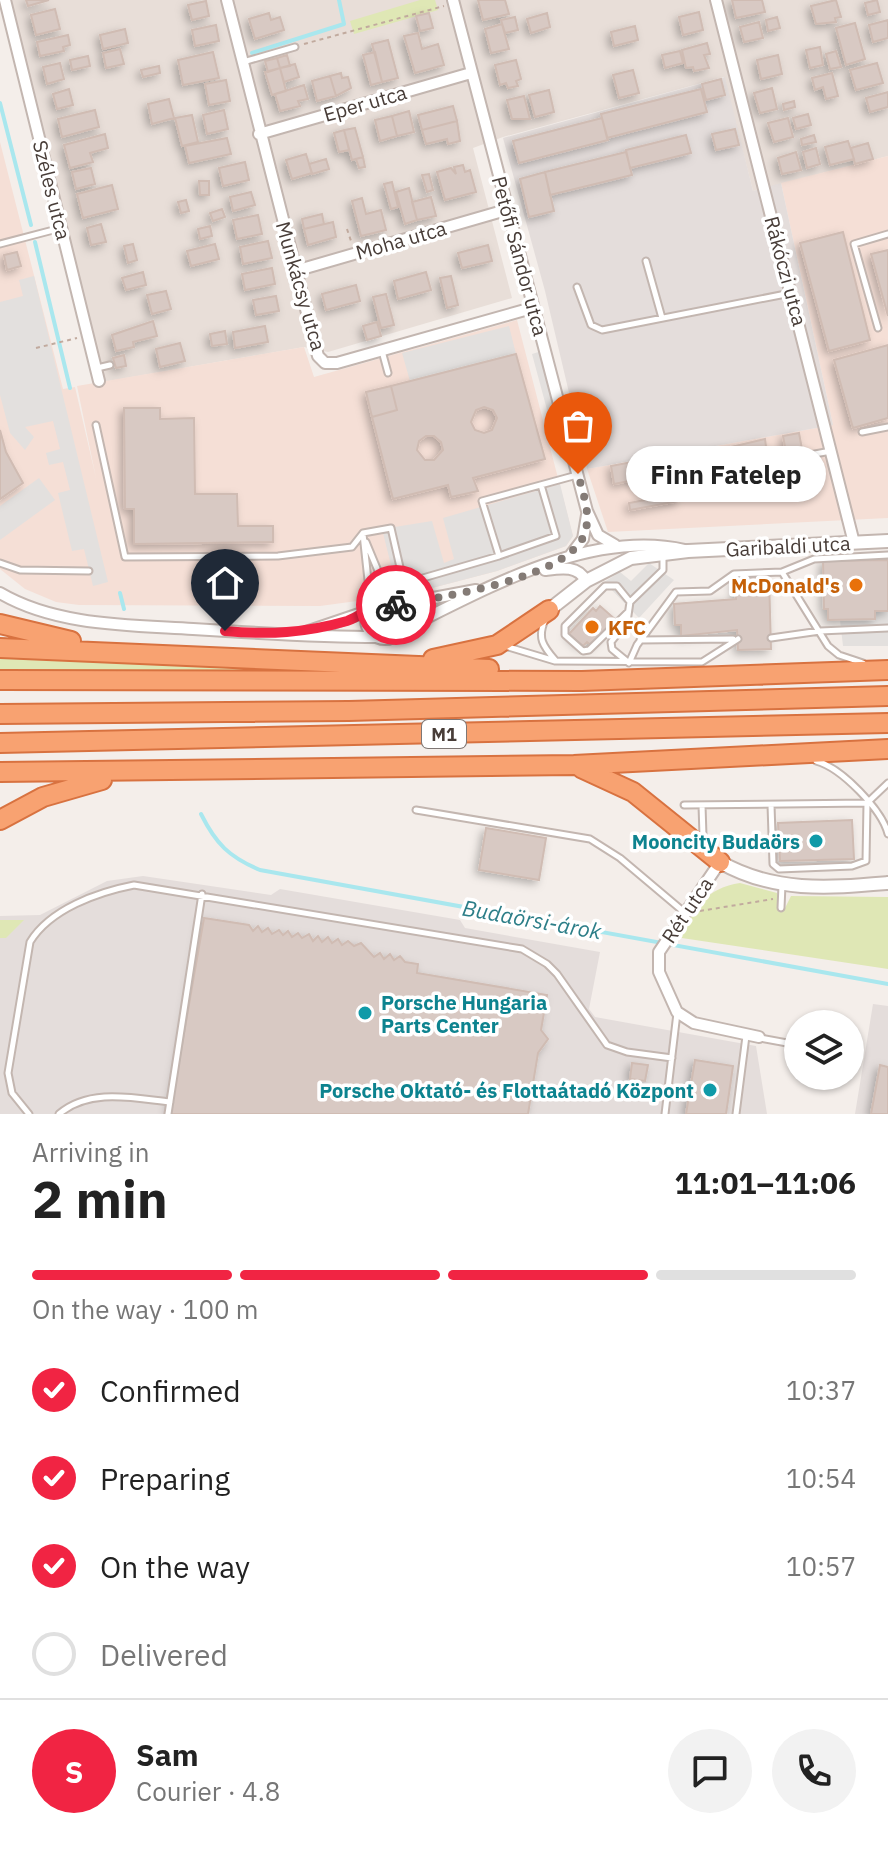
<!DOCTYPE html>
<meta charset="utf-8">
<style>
:root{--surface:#fff;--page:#f2f2f2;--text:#222;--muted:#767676;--line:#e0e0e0;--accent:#f12443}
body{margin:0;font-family:"IBM Plex Sans",sans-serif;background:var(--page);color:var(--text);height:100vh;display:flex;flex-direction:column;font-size:30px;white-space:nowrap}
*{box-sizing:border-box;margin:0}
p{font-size:26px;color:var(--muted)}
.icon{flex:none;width:44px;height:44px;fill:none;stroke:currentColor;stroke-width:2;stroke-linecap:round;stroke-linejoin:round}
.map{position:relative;height:1114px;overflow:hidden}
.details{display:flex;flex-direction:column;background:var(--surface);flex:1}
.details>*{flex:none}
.tools{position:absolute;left:784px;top:1010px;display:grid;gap:16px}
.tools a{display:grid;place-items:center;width:80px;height:80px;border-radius:50%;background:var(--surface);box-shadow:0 2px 6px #0004;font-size:40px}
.pin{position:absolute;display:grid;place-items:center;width:68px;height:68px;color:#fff;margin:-82px -34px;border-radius:50% 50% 50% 0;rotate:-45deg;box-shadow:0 0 8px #0007}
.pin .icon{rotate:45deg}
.courier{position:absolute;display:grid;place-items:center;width:80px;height:80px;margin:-40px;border:6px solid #f12443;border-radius:50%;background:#fff;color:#222;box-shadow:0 2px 10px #0007}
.bubble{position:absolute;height:56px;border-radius:28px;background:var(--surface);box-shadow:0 2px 6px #0004;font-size:26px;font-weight:700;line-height:56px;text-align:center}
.head em{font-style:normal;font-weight:700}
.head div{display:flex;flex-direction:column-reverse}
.head{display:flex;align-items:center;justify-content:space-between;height:136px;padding:0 32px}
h1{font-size:52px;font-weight:700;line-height:60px}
.bar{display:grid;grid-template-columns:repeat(4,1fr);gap:12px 8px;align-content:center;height:96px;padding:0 32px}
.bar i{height:10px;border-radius:6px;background:var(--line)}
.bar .active{background:var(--accent)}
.bar p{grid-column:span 4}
.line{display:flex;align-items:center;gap:20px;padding:0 32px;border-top:2px solid var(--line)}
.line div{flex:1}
.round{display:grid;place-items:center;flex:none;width:84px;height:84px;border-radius:42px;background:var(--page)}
ol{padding:0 32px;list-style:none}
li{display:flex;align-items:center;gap:24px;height:88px}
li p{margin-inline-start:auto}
li .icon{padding:8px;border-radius:50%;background:var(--accent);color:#fff;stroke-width:4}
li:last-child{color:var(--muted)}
li i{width:44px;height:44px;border:4px solid var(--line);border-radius:50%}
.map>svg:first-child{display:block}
</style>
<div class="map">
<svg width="888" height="1114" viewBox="0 0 888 1114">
<defs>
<filter id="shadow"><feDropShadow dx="-3.5" dy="3.5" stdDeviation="4" flood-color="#0004"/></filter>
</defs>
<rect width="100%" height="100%" fill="#f4eeea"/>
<path fill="#e8ded8" d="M8,0H888V156L753,191L724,77L503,137L473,148L512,298L328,352L304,347L103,382Z"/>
<path fill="#f5dfd6" d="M0,142L63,389L75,387L96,478L77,386L304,347L314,377L517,320L573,536L566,546L497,571L409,594L320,606L79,605L56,602L25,589L0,569Z
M888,156V518L608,532L587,469L833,425L781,183Z"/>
<path fill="#e4dddb" d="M725,77L753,191L781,183L833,425L587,469L545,291L503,138Z
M143,876L271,895L280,889L460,920L465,928L600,952L589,1009L595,1017L756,1046L767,1114H0V916L40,915L107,881Z
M873,1004L888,1006V1114H855Z"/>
<path fill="#dfe7b5" d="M420,0H435L438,10L354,34L350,21Z
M0,652L398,672L0,670Z
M740,883L777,893L778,908H785L791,896L888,897V969L675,937C690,911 708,887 740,883Z
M0,920H24L6,938H0Z"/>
<path fill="#e3e0de" d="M34,276L108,582L93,586L84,549L72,551L58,493L70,490L63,462L49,465L46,453L60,449L53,421L25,427L34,437L25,450L10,433L0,395V302L23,296L19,280Z
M509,326L516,354L410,381L402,353Z
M545,350L573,455L560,458L532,354Z
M39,478L55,500L0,540V506Z
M560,484L573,536L566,546L497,571L409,594L397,589L382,529L432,521L444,563L454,559L443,518Z
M649,563L674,580L639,618L604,582L620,572L631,581Z
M875,611H888V646H843L840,620L875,619Z"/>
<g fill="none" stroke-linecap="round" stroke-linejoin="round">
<path stroke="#a9e7ee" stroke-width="4" d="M252,53L344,24L339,0
M0,103L31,225
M35,242L70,388
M120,593L124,609
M201,814C216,844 229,857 260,870L888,984"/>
</g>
<path fill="#d8c9c3" stroke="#d0bcb3" stroke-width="2" fill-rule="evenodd" filter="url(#shadow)" d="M26,0H49L28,6Z
M478,0H505L509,14L483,20Z
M732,0H762L765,12L736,18Z
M836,0L841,17L835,18L836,22L816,24L811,6Z
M877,0L880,12L868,15L865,3Z
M206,1L209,16L192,20L188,5Z
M55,9L60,29L36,35L31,15Z
M699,12L703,30L683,35L679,17Z
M269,13L271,20L280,17L284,30L255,39L249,19Z
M429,13L433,28L420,31L416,16Z
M547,13L550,27L531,33L527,19Z
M515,17L518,30L505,33L501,20Z
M777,17L780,28L768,31L766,20Z
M888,20V38L873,42L869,25Z
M759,22L763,38L744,42L740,27Z
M855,23L865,59L846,65L836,28Z
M502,24L509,49L491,53L485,29Z
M216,25L219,41L195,46L192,30Z
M635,26L638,40L614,46L611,32Z
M125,29L128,43L103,49L100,35Z
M418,33L422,49L438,44L444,65L415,73L404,36Z
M68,35L70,45L63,47L64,51L40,56L37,42Z
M388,40L398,78L382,82L372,44Z
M707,43L710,54L704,55L709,68L694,71L693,67L686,68L682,50Z
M820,47L823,65L810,68L806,50Z
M120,49L124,64L106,68L103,53Z
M680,51L683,63L665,68L662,55Z
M836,51L841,67L830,69L826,54Z
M213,52L219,78L183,85L178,60Z
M375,52L382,82L371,85L363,55Z
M287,55L290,66L280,68L277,58Z
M778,55L782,74L761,79L757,60Z
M88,56L90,66L72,70L70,60Z
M277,58L280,68L268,72L265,61Z
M516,60L521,79L516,81L518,86L508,88L506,83L500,85L495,65Z
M60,63L64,79L47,84L43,67Z
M877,63L883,83L856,90L850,70Z
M295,64L299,77L284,82L280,68Z
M159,66L160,73L143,77L141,70Z
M280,68L286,91L272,95L265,72Z
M633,70L639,93L619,98L613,75Z
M341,73L342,78L348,77L351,88L336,96L330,76Z
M832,73L838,96L826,99L823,87L815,90L812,78Z
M330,76L336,96L317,101L312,81Z
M721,79L725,95L706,100L702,84Z
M226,80L230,101L209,105L205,84Z
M304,85L308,99L298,101L300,106L280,111L275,94Z
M772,88L777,109L760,113L754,93Z
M69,89L73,105L57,109L53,94Z
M701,89L707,112L607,138L601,114Z
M549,90L554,112L535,117L529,95Z
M888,92V107L870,112L866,98Z
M524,96L530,119H512L507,100Z
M169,99L174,118L152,124L148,104Z
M794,101L795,107L784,110L783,104Z
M453,106L457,121L422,130L418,115Z
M95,110L99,127L62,137L58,119Z
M224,110L228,129L207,134L203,115Z
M409,111L414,132L397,136L392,116Z
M808,114L811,125L796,129L793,118Z
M192,115L198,142L182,146L175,118Z
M392,116L397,136L380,141L375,120Z
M602,118L608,140L519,163L513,141Z
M788,118L793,137L774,142L768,123Z
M457,121L460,141L448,144L447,139L426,144L422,130Z
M355,128L363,157L352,160L344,130Z
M735,129L739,145L716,150L712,134Z
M344,130L349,150L339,152L334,133Z
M105,134L108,148L90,153L93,162L70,168L64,145Z
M686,135L691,153L630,168L626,150Z
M814,135L816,142L802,145L801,139Z
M227,138L231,154L189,163L185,146Z
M848,141L854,159L830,165L825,147Z
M868,143L873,159L855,164L851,148Z
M816,148L820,164L807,168L803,152Z
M626,152L632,175L550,195L545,172Z
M796,152L801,170L782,174L778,158Z
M306,154L312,173L292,179L286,160Z
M363,157L365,167L359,168L356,159Z
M326,159L329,169L312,174L309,164Z
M245,162L249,180L223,186L219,168Z
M463,165L465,172L470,170L476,192L445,200L437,172L451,168L456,174L454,167Z
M91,168L95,184L76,189L72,172Z
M545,172L554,211L529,217L520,179Z
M429,174L433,190L427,192L422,175Z
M199,181H209V195H200Z
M392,182L398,207L391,209L384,184Z
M112,185L118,209L83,218L77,194Z
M409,188L417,220L405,224L396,192Z
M251,192L255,205L233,211L230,197Z
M431,197L436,216L417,220L412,202Z
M362,198L366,214L381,210L386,230L361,236L352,201Z
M186,200L189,211L181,213L178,202Z
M222,209L225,217L213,221L210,213Z
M322,214L324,224L304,229L302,219Z
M258,215L262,234L237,239L233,220Z
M333,222L336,237L308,245L304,229Z
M101,224L106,242L91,245L87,228Z
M210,226L212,236L200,239L198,229Z
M843,232L870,340L829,351L800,243Z
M268,241L272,258L243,264L240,247Z
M133,244L137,260L128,263L124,246Z
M215,244L219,259L191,266L187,251Z
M488,245L492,261L462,268L458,253Z
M888,250V316L871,254Z
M17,252L21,266L7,270L4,255Z
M272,268L275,284L245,290L242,274Z
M143,272L146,285L126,290L122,278Z
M426,272L431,290L398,299L394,281Z
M451,276L458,305L447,308L440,278Z
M356,285L360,301L326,310L322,294Z
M166,291L171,309L152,314L147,295Z
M386,294L394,325L381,328L373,297Z
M276,296L279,311L256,315L253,300Z
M153,321L157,336L133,342L134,347L116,351L112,335Z
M377,322L381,336L367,340L363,326Z
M265,326L268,342L235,348L233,332Z
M225,331L227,344L212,346L210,334Z
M180,343L185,361L160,367L156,349Z
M888,345V418L853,428L834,360Z
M516,354L545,459L473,478L478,491L451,497L448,485L393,499L372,417L397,410L391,386ZM484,407L493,410L497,418L492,430L484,433L475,430L471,422L476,410ZM426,436H434L441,442L443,450L434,460H425L417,450L419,441Z
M124,355L126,366L116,368L113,358Z
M391,386L397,410L372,417L366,392Z
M124,408H160V419L194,418L195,494H237L238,526H273V542L134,544V509H125Z
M0,430L6,452L23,483L0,499Z
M799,433L802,449L786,452L783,436Z
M765,439L767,454L735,458L737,470L722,472L718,450Z
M702,454L706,476L691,479L687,457Z
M669,455L675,472L614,484L611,466Z
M795,470L798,487L791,488L788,471Z
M677,494L679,501L630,510L629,503Z
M888,560V611H875V619L828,620V609H824L823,561Z
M769,576L771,649L738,650L737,630L681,636V625H675L674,604L736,599L735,577Z
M600,606L616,620L592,646L587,642L583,646L569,634L593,608L596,611Z
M852,820L854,859L780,861L778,823Z
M486,828L546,838L539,880L479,870Z
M204,918L249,925L253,931L258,926L262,932L268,928L272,934L279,930L283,935L288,931L292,937L298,933L302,938L309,934L313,941L318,936L322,942L328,937L332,943L338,939L342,945L348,941L354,946L361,943L374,957L380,953L384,959L390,954L394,960L400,956L405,962L418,964L417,973L547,995L541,1030L548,1039L538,1053L528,1114H170Z
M695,1060L733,1066L726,1114H686Z
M632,1063L648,1065L645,1081L630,1079Z
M880,1065L888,1067V1114H871Z"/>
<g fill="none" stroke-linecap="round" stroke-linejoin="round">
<defs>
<path id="service" d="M243,62L295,47
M0,244L61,228
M646,261L662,318
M577,287L591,325L602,330L791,293
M878,328L854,244L888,234
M382,351L388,373
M97,368L110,365
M96,425L125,557L278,556L352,547L363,533L391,528L402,576L416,580L499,556L482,501L577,475
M862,432L888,427
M739,468L831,451
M363,534L371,608
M366,542L391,602
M663,554V570L630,602L627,622L611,642L612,649L629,663L637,645L676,592L710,591L734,574L782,572L828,646L839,655L863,663
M499,556L556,536L541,485
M0,563L20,570L89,571
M782,572L814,559L888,555
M628,612L589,650L583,651L565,635V626L605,586H617L630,602
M545,620C537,638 543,646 555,660
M771,638L820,631L888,628
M640,640L733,639
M505,646L555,661L702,662L738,639
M816,761C842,768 882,810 888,834
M684,805L867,803L888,783
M702,805L703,836L707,843
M771,805L773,864L779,869L852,866L866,861L867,803
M416,810L590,839L620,858L684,912
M781,908L782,885
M760,1038L798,1045
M29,1114L12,1093L8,1073L30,942C50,909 98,892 134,885L522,949L547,964L557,974L607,1045L627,1052L672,1058
M59,1114C89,1088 133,1098 170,1102
M168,1114L202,894
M665,1114L677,1013
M736,1114L746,1036"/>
<path id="minor" d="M5,0L99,381
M227,0L318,356L325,363H337L532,308
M453,0L587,511L598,535L615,545
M716,0L854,543
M259,134L471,73
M295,271L506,210
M570,556L583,539L587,515
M545,570C561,568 578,565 586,581
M0,593C56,626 130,625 193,629C255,633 317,637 378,637
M366 620a19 19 0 1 1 38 0a19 19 0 1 1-38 0Z
M396,605L476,590
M400,631C484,590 590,528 685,550
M306,632L368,611
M720,862L659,952V972L677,1012L694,1023L759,1037"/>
<path id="tertiary" d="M549,610L586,581L631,558L688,551L888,541
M720,862C774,893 829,888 888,883"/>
<path id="motorway" d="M0,624L71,641
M0,648L489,669
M433,659L497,645L549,610
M0,680L582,681L888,670
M0,714L349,711L888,696
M0,743L888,723
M581,768L633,792L720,862
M0,772L574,765L888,749
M0,820L43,797L102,780"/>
</defs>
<use href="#service" stroke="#c3b6b0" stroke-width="9"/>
<use href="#minor" stroke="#c3b6b0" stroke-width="14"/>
<use href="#tertiary" stroke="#c3b6b0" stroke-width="16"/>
<use href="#motorway" stroke="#d87240" stroke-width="22"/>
<path stroke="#c1aa9e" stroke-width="2" stroke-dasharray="4 4" stroke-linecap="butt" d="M304,44L444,6
M347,229L351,241
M36,348L77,338
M700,911L773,899"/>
<use href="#service" stroke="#fff" stroke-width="5"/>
<use href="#minor" stroke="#fff" stroke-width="10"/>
<use href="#tertiary" stroke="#fff" stroke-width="12"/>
<use href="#motorway" stroke="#f8a271" stroke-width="18"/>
</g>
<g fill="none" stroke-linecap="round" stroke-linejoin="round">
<path stroke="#847b76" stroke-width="8" stroke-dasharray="0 14.4" d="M396,605C440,597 567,579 584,535C592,516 583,494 578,474"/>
<path stroke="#f12443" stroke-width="10" d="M225,631C269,635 305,633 347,621C366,615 377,596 396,605"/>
</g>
<g fill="#e8710a" stroke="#fff" stroke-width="3">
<circle cx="856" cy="585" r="8"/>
<circle cx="592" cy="627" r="8"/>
</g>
<g fill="#0f9aa8" stroke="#fff" stroke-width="3">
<circle cx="816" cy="841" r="8"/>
<circle cx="365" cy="1013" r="8"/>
<circle cx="710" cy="1090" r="8"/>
</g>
<g text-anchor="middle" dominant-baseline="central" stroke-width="7" stroke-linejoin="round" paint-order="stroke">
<rect fill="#fff" stroke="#7f7774" stroke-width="2" x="422" y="720" width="44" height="28" rx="6"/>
<g font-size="18" font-weight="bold" fill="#483d38">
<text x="444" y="734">M1</text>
</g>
<g font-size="20" fill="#483d38" stroke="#fff">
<text transform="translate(365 103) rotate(-16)">Eper utca</text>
<text transform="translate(52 190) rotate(76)">Széles utca</text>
<text transform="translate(401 240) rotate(-16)">Moha utca</text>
<text transform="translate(520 256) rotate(75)">Petőfi Sándor utca</text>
<text transform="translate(786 271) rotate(75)">Rákóczi utca</text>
<text transform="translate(301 286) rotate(74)">Munkácsy utca</text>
<text transform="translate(788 546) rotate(-3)">Garibaldi utca</text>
<text transform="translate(687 910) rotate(-56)">Rét utca</text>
</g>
<g font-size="20" font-weight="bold" fill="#c56008" stroke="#fff" text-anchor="end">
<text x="840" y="585">McDonald's</text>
<text x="608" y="627" text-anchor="start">KFC</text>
</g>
<g font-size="20" font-weight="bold" fill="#0d838f" stroke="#fff" text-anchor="end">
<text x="800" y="841">Mooncity Budaörs</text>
<text x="381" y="1002" text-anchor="start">Porsche Hungaria<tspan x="381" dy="23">Parts Center</tspan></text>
<text x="694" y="1090">Porsche Oktató- és Flottaátadó Központ</text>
</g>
<g font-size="22" font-style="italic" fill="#2c7e88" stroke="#fff">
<text transform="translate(532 919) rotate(10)">Budaörsi-árok</text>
</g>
</g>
</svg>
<div class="tools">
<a><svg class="icon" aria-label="layers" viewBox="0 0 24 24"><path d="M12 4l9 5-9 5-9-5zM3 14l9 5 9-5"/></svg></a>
</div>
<div class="pin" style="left:578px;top:474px;background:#ea580c"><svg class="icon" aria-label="bag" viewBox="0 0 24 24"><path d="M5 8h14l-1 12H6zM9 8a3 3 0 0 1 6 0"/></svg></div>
<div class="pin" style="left:225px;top:631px;background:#1f2937"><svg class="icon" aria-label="home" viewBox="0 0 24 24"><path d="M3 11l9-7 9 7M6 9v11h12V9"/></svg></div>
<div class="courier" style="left:396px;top:605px"><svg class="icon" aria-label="bike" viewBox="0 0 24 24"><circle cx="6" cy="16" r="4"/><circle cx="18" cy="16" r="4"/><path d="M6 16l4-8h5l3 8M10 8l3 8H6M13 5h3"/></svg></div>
<div class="bubble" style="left:626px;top:446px;width:200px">Finn Fatelep</div>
</div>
<section class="details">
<div class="head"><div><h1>2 min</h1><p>Arriving in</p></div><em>11:01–11:06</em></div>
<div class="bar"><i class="active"></i><i class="active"></i><i class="active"></i><i></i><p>On the way · 100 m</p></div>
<ol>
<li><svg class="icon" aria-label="check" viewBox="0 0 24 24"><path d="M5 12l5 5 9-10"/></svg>Confirmed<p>10:37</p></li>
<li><svg class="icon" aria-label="check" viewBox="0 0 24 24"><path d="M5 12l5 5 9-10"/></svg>Preparing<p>10:54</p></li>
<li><svg class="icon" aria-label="check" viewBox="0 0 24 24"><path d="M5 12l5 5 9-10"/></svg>On the way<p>10:57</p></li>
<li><i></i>Delivered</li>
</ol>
<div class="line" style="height:144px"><b class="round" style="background:var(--accent);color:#fff">S</b><div><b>Sam</b><p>Courier · 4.8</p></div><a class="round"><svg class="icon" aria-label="chat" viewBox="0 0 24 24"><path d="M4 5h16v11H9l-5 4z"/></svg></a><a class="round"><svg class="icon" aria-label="phone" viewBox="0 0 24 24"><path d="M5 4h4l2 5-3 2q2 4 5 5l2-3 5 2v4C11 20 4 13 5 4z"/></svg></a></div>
</section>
